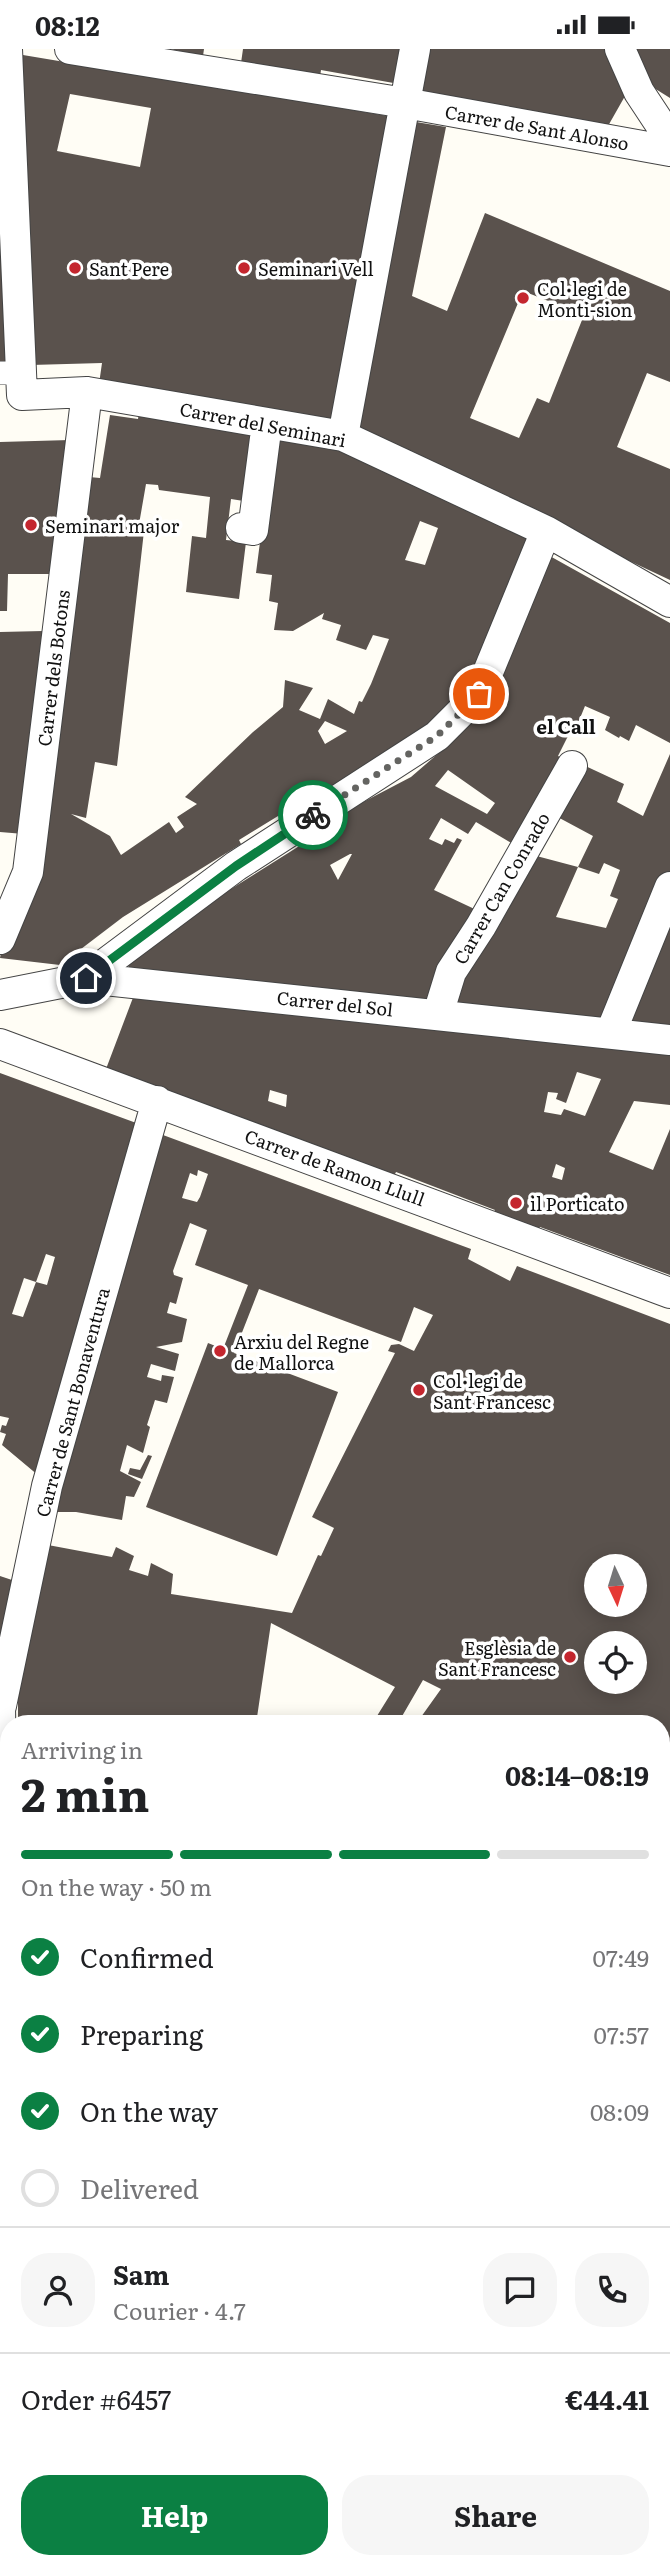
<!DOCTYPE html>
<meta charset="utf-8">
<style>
:root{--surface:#fff;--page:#f6f6f6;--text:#202124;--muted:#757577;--line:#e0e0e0;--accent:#0b8043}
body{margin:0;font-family:Literata,serif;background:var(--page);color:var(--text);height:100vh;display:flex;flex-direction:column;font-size:26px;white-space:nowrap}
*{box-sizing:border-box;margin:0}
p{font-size:23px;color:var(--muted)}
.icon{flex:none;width:38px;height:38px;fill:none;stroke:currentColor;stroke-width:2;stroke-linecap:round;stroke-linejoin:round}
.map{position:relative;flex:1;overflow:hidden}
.details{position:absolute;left:0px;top:1666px;width:670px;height:854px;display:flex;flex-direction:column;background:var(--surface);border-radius:28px 28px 0 0;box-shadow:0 4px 18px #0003}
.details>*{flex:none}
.needle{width:46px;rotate:176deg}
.fabs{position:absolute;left:584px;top:1505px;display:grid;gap:14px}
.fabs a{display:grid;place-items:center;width:63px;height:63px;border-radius:50%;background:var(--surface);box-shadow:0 4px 18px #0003;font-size:35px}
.pin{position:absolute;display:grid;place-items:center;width:60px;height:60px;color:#fff;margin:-30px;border:4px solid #fff;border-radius:50%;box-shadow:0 2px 7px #0007}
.courier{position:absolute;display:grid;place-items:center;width:70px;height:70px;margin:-35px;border:5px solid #0b8043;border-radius:50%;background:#fff;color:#222;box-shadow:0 2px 9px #0007}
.head em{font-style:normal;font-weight:700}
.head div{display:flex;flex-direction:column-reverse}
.head{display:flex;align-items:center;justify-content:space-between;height:119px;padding:0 21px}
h1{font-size:46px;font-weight:700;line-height:52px}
.bar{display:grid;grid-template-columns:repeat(4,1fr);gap:10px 7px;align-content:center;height:84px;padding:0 21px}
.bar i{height:9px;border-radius:5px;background:var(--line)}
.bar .selected{background:var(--accent)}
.bar p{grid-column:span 4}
.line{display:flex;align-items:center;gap:18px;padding:0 21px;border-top:2px solid var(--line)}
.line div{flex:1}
.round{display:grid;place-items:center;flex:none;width:74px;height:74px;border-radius:28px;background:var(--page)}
ol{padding:0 21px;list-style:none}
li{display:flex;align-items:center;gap:21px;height:77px}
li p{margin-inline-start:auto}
li .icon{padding:7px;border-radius:50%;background:var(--accent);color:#fff;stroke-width:4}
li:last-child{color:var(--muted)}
li i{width:38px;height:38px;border:4px solid var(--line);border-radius:50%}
.action{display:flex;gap:14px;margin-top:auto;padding:14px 21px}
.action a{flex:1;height:80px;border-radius:28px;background:var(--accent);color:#fff;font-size:28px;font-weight:700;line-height:80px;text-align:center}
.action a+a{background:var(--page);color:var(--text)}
.status{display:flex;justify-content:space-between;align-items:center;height:49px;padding:0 35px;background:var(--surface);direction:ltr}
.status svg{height:19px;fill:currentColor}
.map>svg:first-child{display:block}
</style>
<div class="status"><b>08:12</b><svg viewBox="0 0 49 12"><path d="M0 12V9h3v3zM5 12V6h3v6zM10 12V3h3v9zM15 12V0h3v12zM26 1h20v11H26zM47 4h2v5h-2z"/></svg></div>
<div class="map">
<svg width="670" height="2520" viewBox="0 0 670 2520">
<rect width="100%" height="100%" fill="#fffdf5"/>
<path fill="#5a524d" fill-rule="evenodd" d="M170,0H204L203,7Z
M243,0H408L399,35L321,21L320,28L241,14Z
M425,0H608L629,40L608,77L415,44Z
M630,0H670V49L646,34Z
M17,5L394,68L338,378L99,335L102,314L31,316ZM70,45L151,59L140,118L57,102Z
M0,70L8,316H0Z
M410,72L446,78L412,247L447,262L485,164L670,242V333L647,324L617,398L670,420V531L351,381ZM523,242L584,266L549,354L537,349L519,389L470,369Z
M139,363L261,382L250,453L231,450L226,491L246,493L239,550L186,543L192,487L206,489L210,448L159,441L158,436L146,435L138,481L144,482L137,544L117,717L95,713L86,769L71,765L110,787L121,806L169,773L176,784L184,778L177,768L197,755L185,748L253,683L283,658L285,631L313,639L299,661L320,670L328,650L354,665L359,652L362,653L371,635L389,590L373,586L366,601L336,591L341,576L322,570L324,564L293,582L274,581L278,554L269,552L272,526L256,524L274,385L334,397L534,485L465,644L399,699L315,748L314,745L239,791L241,795L123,868L60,916L0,909L89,428L100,429L110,366L138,370ZM420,472L438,479L425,516L405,511ZM325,672L347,682L325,695L318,682Z
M70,391L57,525H8L7,562H0V393Z
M548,506L670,574V694L636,676L629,692L620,687L619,689L605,681L610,668L585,657L576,679H572L558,707L567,711L518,798L476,773L468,785L441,769L429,790L442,796L445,790L454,794L457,789L462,791L434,841L483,864L434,955L129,924L128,905L312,789L304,784L411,728L455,690ZM448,721L495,754L487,765L435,737ZM350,805H352L338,831L330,816Z
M43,582L24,785L0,783V583Z
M670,705V822L608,974L445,957L529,805L578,818L593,787L552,765L579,714L624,735L617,753L643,767ZM604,814L620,821L610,847L618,850L606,879L556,868L578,818L599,825Z
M670,852V979L621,974Z
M134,946L670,1003V1056L634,1052L609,1103L653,1121L670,1080V1226L540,1178L538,1182L493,1164L495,1161L396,1123L394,1127L106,1020ZM577,1023L601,1030L585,1067L564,1060L561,1066L544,1063L548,1043L558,1044L556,1050L566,1054ZM270,1041L287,1046L286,1058L268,1052ZM556,1115L565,1119L562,1131L552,1128Z
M0,1024L139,1075L39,1427L2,1396L6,1385L0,1383L2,1376L6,1377L9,1369L0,1367ZM46,1205L55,1208L47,1236L36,1233L23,1268L12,1265L24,1229L36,1233Z
M163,1086L471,1200L468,1210L510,1232L517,1217L670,1275V1725L662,1731V1675H416L441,1640L423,1631L401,1669L410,1675H372L395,1638L271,1574L256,1675H18V1649L48,1496L112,1508L116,1498L134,1507L129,1521L148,1527L151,1514L173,1525L171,1545L292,1564L318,1506L321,1507L334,1479L312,1468L395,1304L388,1302L391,1296L399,1295L414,1302L433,1266L414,1258L401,1293L259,1240L234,1304L338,1343L277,1507L146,1458L208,1294L223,1300L248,1236L195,1216L207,1181L190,1174L173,1222L174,1226L183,1229L176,1255L170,1253L167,1264L187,1270L182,1293L156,1298L179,1305L175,1322L151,1315L147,1328L161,1332L162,1326L174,1328L167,1354L155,1351L147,1376L150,1378L143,1404L127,1396L120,1422L141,1433L134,1448L126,1447L122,1471L76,1463H54ZM198,1121L208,1125L200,1148L197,1153L182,1149L190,1124L197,1127ZM597,1517H635V1556H597ZM597,1594H635V1633H597Z
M148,1406L152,1407L142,1430L128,1425L130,1419L140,1421Z
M0,1527L18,1533L0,1620Z
M670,1751V1868L662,1859V1758Z
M0,1897L9,1915V2105L0,2106Z
M662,1897L670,1905V2154L662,2153Z
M9,2158V2212L4,2205L0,2207V2159Z
M662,2181L670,2182V2214L662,2212Z
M662,2224L670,2225V2409L662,2408Z
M9,2338V2403L0,2404V2340Z
M9,2428V2511L0,2508V2429Z
M662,2439L670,2440V2520H505L502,2511H662Z
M328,2511L331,2520H38L13,2512Z
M357,2511H472L475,2520H360Z"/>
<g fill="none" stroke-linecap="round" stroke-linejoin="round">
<defs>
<path id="pedestrian" d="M0,324H23
M662,1744L670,1737"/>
<path id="minor" d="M7,0L22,346L87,343L343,387L546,482L670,553
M70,0L405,54L670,102
M620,0L639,43L670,90
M343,387L415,0
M241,479L253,481L267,374
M0,890L28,823L87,343
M86,929L236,817L437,687L479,645L546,482
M0,946L86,929L670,991
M438,965L451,923L481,877L572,717
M611,983L670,838
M0,995L670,1244
M0,1657L3,1876L9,1888
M1,1657L47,1437L157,1052
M662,1877L670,1884
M0,2129L9,2128
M662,2216L670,2218
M662,2422L670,2423
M337,2511L340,2520
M486,2511L489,2520"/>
</defs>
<use href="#pedestrian" stroke="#444" stroke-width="24"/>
<use href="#minor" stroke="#444" stroke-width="32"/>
<use href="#pedestrian" stroke="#fff" stroke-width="23"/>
<use href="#minor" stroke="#fff" stroke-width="30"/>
</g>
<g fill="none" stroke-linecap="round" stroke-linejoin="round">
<path stroke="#646461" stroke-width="7" stroke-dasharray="0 12.6" d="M313,766L437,687L479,645"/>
<path stroke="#0b8043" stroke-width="9" d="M86,929L236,817L313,766"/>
</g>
<g fill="#c4262e" stroke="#fff" stroke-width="2.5">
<circle cx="75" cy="219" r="7"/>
<circle cx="244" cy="219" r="7"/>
<circle cx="523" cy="249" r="7"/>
<circle cx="31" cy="476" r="7"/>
<circle cx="516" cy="1154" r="7"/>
<circle cx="220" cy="1302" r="7"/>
<circle cx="419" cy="1341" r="7"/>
<circle cx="570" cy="1608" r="7"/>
</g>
<g text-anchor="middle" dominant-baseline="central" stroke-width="7" stroke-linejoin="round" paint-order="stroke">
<g font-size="18" fill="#111" stroke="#fff">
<text transform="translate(537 78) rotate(10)">Carrer de Sant Alonso</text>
<text transform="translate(263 375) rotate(11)">Carrer del Seminari</text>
<text transform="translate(53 619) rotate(-83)">Carrer dels Botons</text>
<text transform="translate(501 839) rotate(-60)">Carrer Can Conrado</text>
<text transform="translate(335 954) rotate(6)">Carrer del Sol</text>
<text transform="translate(335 1118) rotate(20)">Carrer de Ramon Llull</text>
<text transform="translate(72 1353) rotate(-75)">Carrer de Sant Bonaventura</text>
</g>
<g font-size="18" fill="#111" stroke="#fff" text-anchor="start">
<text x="89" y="219">Sant Pere</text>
<text x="258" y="219">Seminari Vell</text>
<text x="537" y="239">Col·legi de<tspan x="537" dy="21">Monti-sion</tspan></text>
<text x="45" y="476">Seminari major</text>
<text x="530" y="1154">il Porticato</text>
<text x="234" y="1292">Arxiu del Regne<tspan x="234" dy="21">de Mallorca</tspan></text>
<text x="433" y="1331">Col·legi de<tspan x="433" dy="21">Sant Francesc</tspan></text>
<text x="556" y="1598" text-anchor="end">Esglèsia de<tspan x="556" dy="21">Sant Francesc</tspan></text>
</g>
<g font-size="19" font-weight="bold" fill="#111" stroke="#fff">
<text x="566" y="677">el Call</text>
</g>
</g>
</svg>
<div class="fabs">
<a><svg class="needle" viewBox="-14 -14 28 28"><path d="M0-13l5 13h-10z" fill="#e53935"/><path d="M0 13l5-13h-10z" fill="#757577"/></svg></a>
<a><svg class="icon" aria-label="locate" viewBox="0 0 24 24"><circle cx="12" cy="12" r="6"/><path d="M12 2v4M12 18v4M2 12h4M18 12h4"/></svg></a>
</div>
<div class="pin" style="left:479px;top:645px;background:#ea580c"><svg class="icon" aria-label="bag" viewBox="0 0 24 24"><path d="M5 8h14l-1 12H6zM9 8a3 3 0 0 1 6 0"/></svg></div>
<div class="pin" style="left:86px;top:929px;background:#1f2937"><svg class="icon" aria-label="home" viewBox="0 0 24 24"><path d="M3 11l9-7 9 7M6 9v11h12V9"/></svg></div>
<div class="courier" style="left:313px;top:766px"><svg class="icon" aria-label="bike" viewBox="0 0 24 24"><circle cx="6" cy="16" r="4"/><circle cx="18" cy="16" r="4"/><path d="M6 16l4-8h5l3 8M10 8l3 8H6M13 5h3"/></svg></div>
<section class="details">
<div class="head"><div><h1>2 min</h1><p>Arriving in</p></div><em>08:14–08:19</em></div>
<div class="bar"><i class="selected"></i><i class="selected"></i><i class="selected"></i><i></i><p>On the way · 50 m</p></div>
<ol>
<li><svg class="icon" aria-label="check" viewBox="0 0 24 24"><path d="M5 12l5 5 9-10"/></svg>Confirmed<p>07:49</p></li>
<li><svg class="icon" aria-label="check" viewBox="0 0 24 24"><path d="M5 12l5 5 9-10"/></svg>Preparing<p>07:57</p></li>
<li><svg class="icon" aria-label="check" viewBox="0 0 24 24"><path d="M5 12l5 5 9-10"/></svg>On the way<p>08:09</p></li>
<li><i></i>Delivered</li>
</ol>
<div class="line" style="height:126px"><a class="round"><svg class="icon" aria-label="person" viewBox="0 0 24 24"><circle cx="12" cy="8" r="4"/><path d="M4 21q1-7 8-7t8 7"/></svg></a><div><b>Sam</b><p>Courier · 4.7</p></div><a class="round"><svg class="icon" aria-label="chat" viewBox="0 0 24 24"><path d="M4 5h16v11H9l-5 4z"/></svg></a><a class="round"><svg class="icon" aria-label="phone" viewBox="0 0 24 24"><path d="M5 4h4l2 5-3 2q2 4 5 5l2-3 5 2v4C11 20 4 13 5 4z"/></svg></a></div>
<div class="line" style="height:91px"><div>Order #6457</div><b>€44.41</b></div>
<div class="action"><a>Help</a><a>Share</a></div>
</section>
</div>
